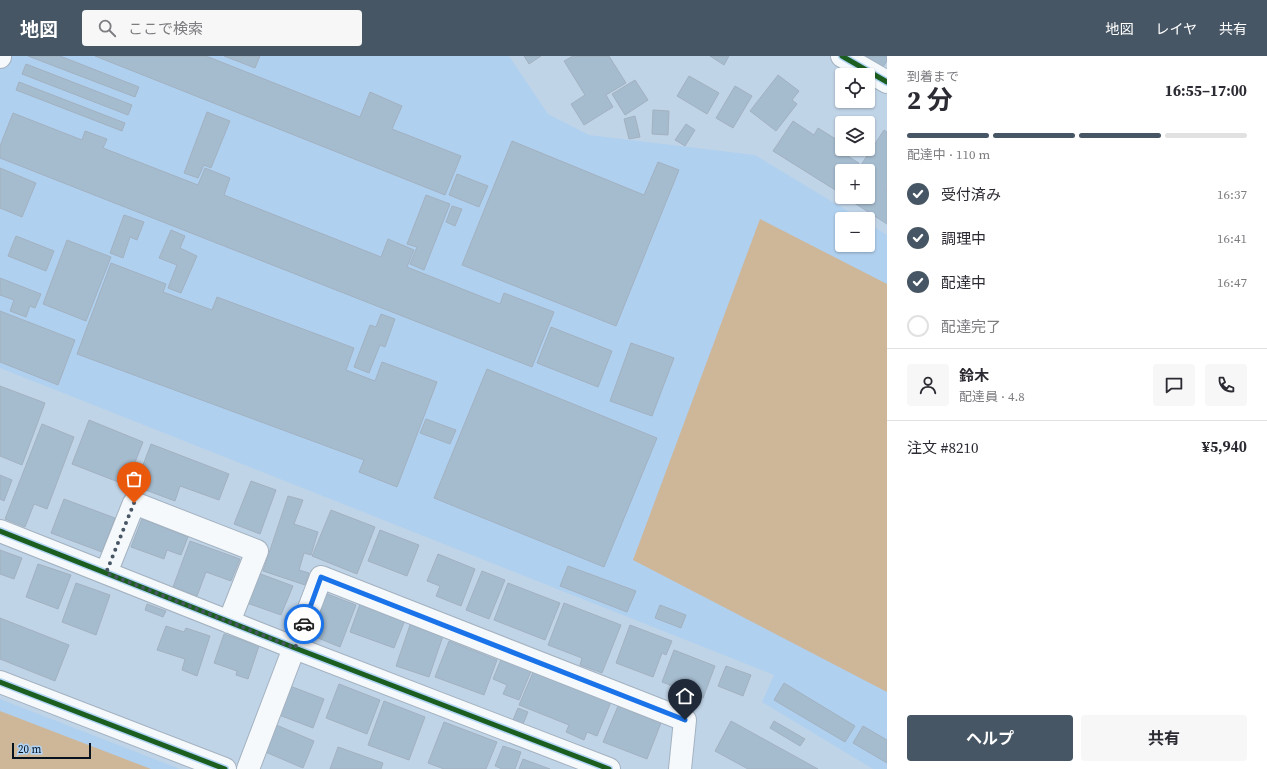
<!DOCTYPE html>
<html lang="ja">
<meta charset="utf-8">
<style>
:root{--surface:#fff;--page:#f7f7f7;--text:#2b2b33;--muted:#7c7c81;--line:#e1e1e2;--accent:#475664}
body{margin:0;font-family:"Source Serif 4","Noto Sans JP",serif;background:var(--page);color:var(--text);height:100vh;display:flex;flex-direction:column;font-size:15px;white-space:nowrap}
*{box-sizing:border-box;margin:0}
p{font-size:13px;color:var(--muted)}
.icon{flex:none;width:22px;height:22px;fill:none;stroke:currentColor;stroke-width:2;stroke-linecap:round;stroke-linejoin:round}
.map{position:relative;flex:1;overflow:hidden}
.details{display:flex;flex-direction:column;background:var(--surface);width:380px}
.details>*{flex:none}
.tools{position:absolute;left:835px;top:12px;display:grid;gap:8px}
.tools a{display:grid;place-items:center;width:40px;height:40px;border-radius:4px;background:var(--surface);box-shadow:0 1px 3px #0004;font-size:20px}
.scale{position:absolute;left:12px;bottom:10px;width:79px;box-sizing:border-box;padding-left:4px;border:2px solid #06121e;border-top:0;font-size:11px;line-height:14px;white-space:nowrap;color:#06121e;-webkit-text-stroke:3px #b0d4f7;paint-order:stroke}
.pin{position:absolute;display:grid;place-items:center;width:34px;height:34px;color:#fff;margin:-41px -17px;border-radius:50% 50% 50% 0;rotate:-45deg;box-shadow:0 0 4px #0007}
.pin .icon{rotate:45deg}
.courier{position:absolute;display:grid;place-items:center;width:40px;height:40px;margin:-20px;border:3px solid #1a73e8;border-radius:50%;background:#fff;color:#222;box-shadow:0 1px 5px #0007}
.headline em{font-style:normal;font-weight:700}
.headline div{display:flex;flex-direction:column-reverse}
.headline{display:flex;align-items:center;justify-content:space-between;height:68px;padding:0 20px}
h1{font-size:26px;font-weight:700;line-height:30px}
.bar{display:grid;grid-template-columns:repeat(4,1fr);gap:6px 4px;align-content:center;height:48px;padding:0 20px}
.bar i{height:5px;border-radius:3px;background:var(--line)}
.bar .selected{background:var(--accent)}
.bar p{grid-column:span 4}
.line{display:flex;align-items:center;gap:10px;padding:0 20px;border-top:1px solid var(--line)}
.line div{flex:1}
.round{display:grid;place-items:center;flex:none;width:42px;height:42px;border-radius:4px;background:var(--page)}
ol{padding:0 20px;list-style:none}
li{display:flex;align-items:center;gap:12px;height:44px}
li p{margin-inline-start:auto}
li .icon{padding:4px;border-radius:50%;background:var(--accent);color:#fff;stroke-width:4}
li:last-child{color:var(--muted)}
li i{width:22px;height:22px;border:2px solid var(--line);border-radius:50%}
.button{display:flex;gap:8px;margin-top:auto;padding:8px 20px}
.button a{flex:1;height:46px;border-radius:4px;background:var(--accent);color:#fff;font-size:16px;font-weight:700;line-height:46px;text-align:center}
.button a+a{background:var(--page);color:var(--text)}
header{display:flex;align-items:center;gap:24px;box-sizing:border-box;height:56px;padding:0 20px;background:var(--accent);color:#fff}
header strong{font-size:19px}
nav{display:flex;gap:22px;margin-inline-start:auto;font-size:14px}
.search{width:280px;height:36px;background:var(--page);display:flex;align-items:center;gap:10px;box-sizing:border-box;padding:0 14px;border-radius:4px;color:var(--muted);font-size:15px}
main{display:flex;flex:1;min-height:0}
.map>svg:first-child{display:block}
</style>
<header>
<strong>地図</strong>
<div class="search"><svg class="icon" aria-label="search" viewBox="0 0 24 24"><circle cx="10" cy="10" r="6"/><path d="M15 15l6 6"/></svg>ここで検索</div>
<nav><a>地図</a><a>レイヤ</a><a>共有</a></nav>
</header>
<main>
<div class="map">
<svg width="887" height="713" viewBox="0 0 887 713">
<rect width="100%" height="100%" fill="#c0d4e7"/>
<path fill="#b0d0ef" d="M6,0H509L548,58L589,79L755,99L861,163H842V189H868V167L887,179V713H873L762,646L774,619L0,312V15Z
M0,643L180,713H0Z"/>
<path fill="#ceb699" d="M760,163L887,228V636L633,504Z
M0,655L151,713H0Z"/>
<path fill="#a5bccf" stroke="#a2b1c0" d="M28,0H60L139,31L135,41Z
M95,0H206L360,61L370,36L402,50L392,73L461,100L445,139Z
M224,0H260L255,12Z
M524,0H541L529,8Z
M573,0H609L626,27L606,39L613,51L584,69L571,48L585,39L564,5Z
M710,0H729L724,9Z
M866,0H887V5L883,11Z
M26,8L132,49L128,59L22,18Z
M778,19L799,35L792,44L797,48L776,75L750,55Z
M689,20L719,37L707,58L677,40Z
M635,24L648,44L625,59L612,38Z
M19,26L125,67L122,75L16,34Z
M735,30L752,40L733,72L716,62Z
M653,54L669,55L668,79L652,78Z
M207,56L230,65L211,112L204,109L198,122L184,117Z
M13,57L82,84L85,75L107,83L103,92L198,129L205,112L230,122L224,139L381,201L388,183L414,194L407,211L500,248L504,237L554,256L532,311L0,102V90Z
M635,60L640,81L629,83L624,63Z
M793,65L814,79L818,72L842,87V93H843L841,96L859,107L854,115H842V134L840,137L773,95Z
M686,68L695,74L685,90L675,84Z
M884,74L887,76V133L886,134L887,135V168L848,143L849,141H868V115H857Z
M512,85L644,139L658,106L679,114L616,270L462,209Z
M0,112L36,127L22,161L0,152Z
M457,118L488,130L479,151L449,139Z
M426,139L450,148L424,214L410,208L417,191L407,188Z
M452,150L462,153L455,170L446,166Z
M124,159L144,166L137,184L130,181L123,202L110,197Z
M171,174L185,180L180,192L197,200L181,237L168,232L177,209L159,202Z
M16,180L54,195L46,215L8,200Z
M67,184L111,201L86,265L43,248Z
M111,207L166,228L163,236L212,254L217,241L354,292L346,314L375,325L382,306L437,326L397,431L359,416L364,404L77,298Z
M0,222L41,238L35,252L30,250L26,261L10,255L14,244L0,239Z
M0,255L75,284L58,329L0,306Z
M381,258L395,263L385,291L380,289L369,317L354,311L370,269L376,271Z
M551,271L612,295L598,331L537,307Z
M631,287L674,302L652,360L610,345Z
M487,313L657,382L604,511L434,442Z
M0,330L45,347L22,409L0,400Z
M426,363L456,374L450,388L420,377Z
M89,364L143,386L126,429L72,408Z
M42,368L74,381L47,453L34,448L25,471L5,463Z
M151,388L229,418L219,444L180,430L175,445L135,430Z
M0,419L12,424L4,445L0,443Z
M251,425L276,434L260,478L234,468Z
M288,440L303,444L294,468L318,476L311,499L304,497L299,514L309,517L305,529L263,515Z
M64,443L115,462L102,496L51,477Z
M331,454L375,471L357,518L312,500Z
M142,463L188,481L181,499L167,494L164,503L131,491Z
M380,474L419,489L407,520L368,505Z
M190,485L240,503L231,525L206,516L197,540L173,531Z
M0,494L22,502L14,523L0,518Z
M438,498L475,513L461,550L436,540L440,530L427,525Z
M38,508L71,519L58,553L26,541Z
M568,510L636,535L627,556L560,530Z
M482,515L505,524L489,563L466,554Z
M258,517L293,530L281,559L247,547Z
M76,527L110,539L96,579L62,566Z
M508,527L560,547L545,584L494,564Z
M322,536L356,549L340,591L306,577Z
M564,547L621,569L602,617L580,609L582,602L548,589Z
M147,548L166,555L163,561L145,554Z
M360,548L405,564L394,592L350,576Z
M660,549L686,559L681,572L655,562Z
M0,562L69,589L55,625L0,603Z
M411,566L444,577L429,621L396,610Z
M630,569L672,585L666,599L662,597L653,621L616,607Z
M166,570L184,576L186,572L210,580L197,620L182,614L185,603L157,594Z
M224,578L259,590L248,623L236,619L237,615L214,607Z
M449,585L497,604L484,639L435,621Z
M674,594L715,610L703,642L662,626Z
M502,601L532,613L519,644L503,638L507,629L493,623Z
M726,610L751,619L743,640L718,630Z
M534,614L611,646L597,680L587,676L584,684L566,676L569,669L519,649Z
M784,627L855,670L845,686L774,644Z
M339,628L380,644L367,678L326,662Z
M290,630L324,643L313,672L279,659Z
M384,645L425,661L409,704L368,689Z
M618,650L661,667L647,703L603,686Z
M518,652L528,656L523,668L513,664Z
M731,665L818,713H748L715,695Z
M774,665L805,683L800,690L770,672Z
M444,666L497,686L486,713H444L428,707Z
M274,668L314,685L303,712L263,695Z
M863,670L887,684V707L853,687Z
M503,690L521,696L515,713H502L495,710Z
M338,691L383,707L381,713H330Z
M523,703L550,713H519Z"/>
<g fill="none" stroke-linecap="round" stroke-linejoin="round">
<defs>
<path id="minor" d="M842,0L887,26
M0,1V0
M0,475L295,592L609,713
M106,517L134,447L257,495L229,566
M0,626L225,713
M248,713L321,521L685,664L680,713"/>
</defs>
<use href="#minor" stroke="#a3b2c1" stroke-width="24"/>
<use href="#minor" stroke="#f6f9fb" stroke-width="22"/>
<defs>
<path id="cycleway" d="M842,0L887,26
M0,475L295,592L609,713
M0,626L225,713"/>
</defs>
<use href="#cycleway" stroke="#b0d4f7" stroke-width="8"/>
<use href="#cycleway" stroke="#1b5e20" stroke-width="5"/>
</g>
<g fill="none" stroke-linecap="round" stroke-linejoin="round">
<path stroke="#475664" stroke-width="4" stroke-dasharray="0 7.2" d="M134,447L106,517L295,592L304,568"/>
<path stroke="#1a73e8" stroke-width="5" d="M304,568L321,521L685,664"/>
</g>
</svg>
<div class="tools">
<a><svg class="icon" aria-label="locate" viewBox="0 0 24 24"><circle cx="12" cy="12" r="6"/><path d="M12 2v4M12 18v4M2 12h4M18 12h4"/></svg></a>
<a><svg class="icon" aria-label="layers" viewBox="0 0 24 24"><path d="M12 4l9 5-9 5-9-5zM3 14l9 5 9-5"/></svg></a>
<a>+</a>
<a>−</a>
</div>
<div class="scale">20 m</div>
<div class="pin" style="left:134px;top:447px;background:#ea580c"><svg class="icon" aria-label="bag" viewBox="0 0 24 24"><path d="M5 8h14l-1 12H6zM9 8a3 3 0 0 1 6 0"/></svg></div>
<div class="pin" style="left:685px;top:664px;background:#1f2937"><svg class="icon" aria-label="home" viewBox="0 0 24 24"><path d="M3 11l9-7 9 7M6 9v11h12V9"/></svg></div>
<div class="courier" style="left:304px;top:568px"><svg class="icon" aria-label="car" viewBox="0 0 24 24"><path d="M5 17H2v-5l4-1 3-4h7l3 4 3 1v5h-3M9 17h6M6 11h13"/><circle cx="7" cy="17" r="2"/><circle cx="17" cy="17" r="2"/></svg></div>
</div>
<section class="details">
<div class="headline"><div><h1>2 分</h1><p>到着まで</p></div><em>16:55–17:00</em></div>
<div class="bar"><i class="selected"></i><i class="selected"></i><i class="selected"></i><i></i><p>配達中 · 110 m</p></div>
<ol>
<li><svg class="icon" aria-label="check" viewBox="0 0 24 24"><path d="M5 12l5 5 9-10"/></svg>受付済み<p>16:37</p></li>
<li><svg class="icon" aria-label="check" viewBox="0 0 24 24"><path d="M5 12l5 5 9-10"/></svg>調理中<p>16:41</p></li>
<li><svg class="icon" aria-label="check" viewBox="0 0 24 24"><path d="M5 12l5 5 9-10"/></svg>配達中<p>16:47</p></li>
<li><i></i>配達完了</li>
</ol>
<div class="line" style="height:72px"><a class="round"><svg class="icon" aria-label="person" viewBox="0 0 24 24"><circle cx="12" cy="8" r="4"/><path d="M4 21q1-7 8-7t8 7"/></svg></a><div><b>鈴木</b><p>配達員 · 4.8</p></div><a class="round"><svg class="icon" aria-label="chat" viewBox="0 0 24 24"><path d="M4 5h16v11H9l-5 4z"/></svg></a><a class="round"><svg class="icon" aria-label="phone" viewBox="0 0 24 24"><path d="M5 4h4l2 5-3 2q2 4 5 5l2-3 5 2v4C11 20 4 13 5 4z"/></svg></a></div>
<div class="line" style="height:52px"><div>注文 #8210</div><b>¥5,940</b></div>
<div class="button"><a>ヘルプ</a><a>共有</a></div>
</section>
</main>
